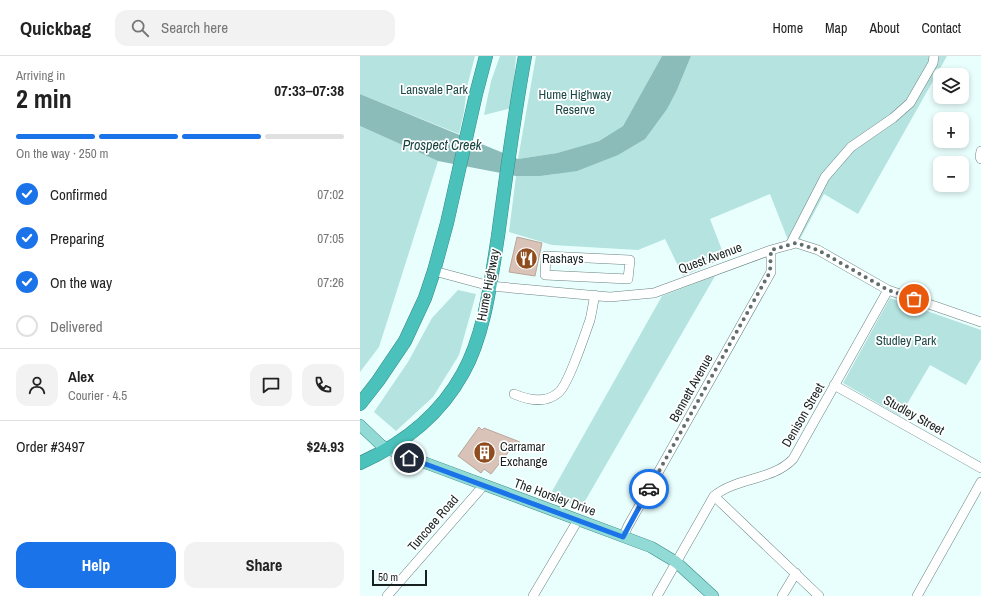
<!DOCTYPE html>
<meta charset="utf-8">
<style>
:root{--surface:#fff;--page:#f2f2f2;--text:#222;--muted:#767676;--line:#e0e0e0;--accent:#1a73e8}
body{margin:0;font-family:"Archivo Narrow",sans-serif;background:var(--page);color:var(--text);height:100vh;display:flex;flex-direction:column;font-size:15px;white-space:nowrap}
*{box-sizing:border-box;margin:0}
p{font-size:13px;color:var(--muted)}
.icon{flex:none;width:22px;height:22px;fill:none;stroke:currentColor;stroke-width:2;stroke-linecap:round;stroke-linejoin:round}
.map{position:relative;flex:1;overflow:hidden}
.sheet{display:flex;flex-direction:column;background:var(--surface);width:360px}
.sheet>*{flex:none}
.fabs{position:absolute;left:573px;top:12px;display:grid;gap:8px}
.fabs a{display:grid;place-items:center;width:36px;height:36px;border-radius:8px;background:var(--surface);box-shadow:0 2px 6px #0003;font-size:20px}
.scale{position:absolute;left:12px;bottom:10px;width:55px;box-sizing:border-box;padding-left:4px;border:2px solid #172120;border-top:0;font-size:11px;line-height:14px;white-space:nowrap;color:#172120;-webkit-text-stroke:3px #fff;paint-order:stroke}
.pin{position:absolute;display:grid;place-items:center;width:34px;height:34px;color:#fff;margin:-17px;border:2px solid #fff;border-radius:50%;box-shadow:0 1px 4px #0007}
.courier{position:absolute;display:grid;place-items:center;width:40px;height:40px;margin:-20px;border:3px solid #1a73e8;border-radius:50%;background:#fff;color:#222;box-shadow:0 1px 5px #0007}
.headline em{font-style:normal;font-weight:800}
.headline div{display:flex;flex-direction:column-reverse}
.headline{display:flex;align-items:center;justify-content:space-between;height:68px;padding:0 16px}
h1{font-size:26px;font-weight:800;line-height:30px}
.bar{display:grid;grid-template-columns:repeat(4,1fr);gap:6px 4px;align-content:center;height:48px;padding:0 16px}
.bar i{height:5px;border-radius:3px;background:var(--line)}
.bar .selected{background:var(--accent)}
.bar p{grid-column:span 4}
.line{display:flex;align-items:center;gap:10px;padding:0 16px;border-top:1px solid var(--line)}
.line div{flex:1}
.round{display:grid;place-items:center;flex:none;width:42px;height:42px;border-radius:12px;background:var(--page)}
ol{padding:0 16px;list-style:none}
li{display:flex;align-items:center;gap:12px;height:44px}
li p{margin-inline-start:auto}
li .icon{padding:4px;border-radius:50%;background:var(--accent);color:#fff;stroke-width:4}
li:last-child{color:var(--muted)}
li i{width:22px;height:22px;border:2px solid var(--line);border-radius:50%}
.primary-button{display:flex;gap:8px;margin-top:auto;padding:8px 16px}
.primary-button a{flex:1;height:46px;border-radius:12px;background:var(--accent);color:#fff;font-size:16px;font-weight:800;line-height:46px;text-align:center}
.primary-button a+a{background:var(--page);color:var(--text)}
header{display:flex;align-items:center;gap:24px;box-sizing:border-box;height:56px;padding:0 20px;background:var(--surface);border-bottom:1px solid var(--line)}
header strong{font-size:19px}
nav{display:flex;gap:22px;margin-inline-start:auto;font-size:14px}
.search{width:280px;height:36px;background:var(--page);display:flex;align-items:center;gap:10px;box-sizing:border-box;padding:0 14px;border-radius:12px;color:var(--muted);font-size:15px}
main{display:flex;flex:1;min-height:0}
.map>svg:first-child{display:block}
</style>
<header>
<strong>Quickbag</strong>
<div class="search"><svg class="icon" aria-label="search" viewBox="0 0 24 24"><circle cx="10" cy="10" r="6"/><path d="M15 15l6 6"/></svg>Search here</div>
<nav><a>Home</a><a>Map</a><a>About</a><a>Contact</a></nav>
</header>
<main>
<section class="sheet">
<div class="headline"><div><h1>2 min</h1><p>Arriving in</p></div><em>07:33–07:38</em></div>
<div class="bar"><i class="selected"></i><i class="selected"></i><i class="selected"></i><i></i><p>On the way · 250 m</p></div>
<ol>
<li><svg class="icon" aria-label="check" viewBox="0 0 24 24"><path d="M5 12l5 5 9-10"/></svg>Confirmed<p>07:02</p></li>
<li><svg class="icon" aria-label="check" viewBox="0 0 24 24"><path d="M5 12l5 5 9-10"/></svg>Preparing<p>07:05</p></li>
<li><svg class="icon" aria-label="check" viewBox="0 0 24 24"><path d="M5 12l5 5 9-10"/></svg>On the way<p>07:26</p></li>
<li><i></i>Delivered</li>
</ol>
<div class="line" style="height:72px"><a class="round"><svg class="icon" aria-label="person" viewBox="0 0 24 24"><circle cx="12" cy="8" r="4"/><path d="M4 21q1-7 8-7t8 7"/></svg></a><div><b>Alex</b><p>Courier · 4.5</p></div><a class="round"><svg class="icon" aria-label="chat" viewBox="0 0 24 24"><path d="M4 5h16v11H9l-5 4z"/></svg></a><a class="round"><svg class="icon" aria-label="phone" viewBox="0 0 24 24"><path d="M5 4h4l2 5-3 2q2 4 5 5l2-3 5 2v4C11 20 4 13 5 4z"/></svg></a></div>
<div class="line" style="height:52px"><div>Order #3497</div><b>$24.93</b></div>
<div class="primary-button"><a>Help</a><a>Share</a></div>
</section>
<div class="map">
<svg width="621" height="540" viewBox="0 0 621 540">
<rect width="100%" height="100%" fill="#e9fffd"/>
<path fill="#b4e3e0" d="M0,0H115L107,31L104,56L99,78L0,38Z
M140,0H156L152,52L124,59L131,25Z
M176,0H302L263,70L239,85L197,97L158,103Z
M331,0H587L498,158L464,138L439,185L428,184L410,138L350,163L365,202L323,220L305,183L278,194L192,189L149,176L156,120H181L196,118L297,66L317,34Z
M0,70L78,105L19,291L0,316Z
M355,220L221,452L190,439L302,240Z
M98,234L116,238L99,299L73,341L36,375L14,356L48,306L72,262Z
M530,242L621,274V303L606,329L570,309L540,360L483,327Z"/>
<path fill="#8bbcb9" d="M302,0H331L317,34L307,53L285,83L258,99L217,115L181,120H156L78,105L0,70V38L158,103L197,97L239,85L263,70Z"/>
<path fill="#d9c3b8" stroke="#baa69a" d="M157,181L182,187L175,220L149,216Z
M119,371L122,374L124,372L160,386L153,394L151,393L131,418L124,413L121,417L98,400Z"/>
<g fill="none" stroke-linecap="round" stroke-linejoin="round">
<defs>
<path id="minor" d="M621,95L620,101L621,103
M430,189L465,121L491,91L533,62L550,47L573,7L574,0
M186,200L270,204L268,223L185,219Z
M74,215L130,230L250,241L294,237L411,194L436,187L458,194L528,234L621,266
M474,329L621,412
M154,338C168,344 185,348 198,337C208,330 225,278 230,264C232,256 233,247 235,239
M354,440L459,540
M263,481L268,470L411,216V194
M27,540L124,429
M173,540L218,464
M297,540L354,440C377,421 412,425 433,403L528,234
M422,540L436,517
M557,540L621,426"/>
<path id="major" d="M0,369L21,389L28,393L291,491L316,506L353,540"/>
<path id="highway" d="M0,348L18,325L45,285L65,242L74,215L87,167L116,38L126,0
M0,407C43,388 80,359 103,317C125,278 131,223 138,180C146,120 154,60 165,0"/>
</defs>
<use href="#minor" stroke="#6a8381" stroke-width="10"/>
<use href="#major" stroke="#388985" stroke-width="12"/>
<use href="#highway" stroke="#388985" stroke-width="14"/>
<use href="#minor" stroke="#fff" stroke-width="9"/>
<use href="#major" stroke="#92dad6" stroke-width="11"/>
<use href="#highway" stroke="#4ac1bb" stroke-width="13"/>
</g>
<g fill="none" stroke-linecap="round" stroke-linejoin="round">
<path stroke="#606f6d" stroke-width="4" stroke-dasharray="0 7.2" d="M289,433L410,216L411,194L436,187L458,194L528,234L554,243"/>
<path stroke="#1a73e8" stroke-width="5" d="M49,402L263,481L289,433"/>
</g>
<defs>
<symbol id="restaurant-disc" viewBox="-11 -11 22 22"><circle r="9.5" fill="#8f4c1e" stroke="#fff"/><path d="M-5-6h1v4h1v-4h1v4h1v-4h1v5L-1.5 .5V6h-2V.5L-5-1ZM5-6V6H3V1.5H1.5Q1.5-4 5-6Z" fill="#fff"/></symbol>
<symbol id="building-disc" viewBox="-11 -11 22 22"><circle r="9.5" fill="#8f4c1e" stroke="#fff"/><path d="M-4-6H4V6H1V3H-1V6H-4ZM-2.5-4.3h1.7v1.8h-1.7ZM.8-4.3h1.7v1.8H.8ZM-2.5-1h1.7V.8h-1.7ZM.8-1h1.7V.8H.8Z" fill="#fff"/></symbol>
</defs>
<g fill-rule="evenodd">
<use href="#restaurant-disc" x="154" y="190" width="25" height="25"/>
<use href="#building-disc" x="112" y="384" width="25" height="25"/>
</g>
<g text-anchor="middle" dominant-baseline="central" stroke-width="3.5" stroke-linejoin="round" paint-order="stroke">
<g font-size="13" fill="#1c4947" stroke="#fff">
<text x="74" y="33">Lansvale Park</text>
<text x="215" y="38">Hume Highway<tspan x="215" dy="15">Reserve</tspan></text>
<text x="546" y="284">Studley Park</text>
</g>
<g font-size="13" fill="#172120" stroke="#fff" text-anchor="start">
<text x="182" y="202">Rashays</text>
<text x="140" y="390">Carramar<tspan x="140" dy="15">Exchange</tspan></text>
</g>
<g font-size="13" fill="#172120" stroke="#fff">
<text transform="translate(350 202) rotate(-20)">Quest Avenue</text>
<text transform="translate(128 229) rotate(-79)">Hume Highway</text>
<text transform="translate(331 332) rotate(-61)">Bennett Avenue</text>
<text transform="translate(443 359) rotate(-60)">Denison Street</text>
<text transform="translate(554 359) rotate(29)">Studley Street</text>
<text transform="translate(195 441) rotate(20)">The Horsley Drive</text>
<text transform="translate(73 467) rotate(-49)">Tuncoee Road</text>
</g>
<g font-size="14" font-style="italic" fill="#154341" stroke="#fff">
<text x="82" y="89">Prospect Creek</text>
</g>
</g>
</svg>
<div class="fabs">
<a><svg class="icon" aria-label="layers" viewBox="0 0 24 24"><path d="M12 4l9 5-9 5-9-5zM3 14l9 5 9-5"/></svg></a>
<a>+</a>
<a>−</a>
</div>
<div class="scale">50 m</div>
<div class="pin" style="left:554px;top:243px;background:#ea580c"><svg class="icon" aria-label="bag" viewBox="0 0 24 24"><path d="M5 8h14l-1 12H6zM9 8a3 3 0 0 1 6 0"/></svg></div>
<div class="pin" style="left:49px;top:402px;background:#1f2937"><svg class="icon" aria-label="home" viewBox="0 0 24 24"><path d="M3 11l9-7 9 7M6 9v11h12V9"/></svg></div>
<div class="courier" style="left:289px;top:433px"><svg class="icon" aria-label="car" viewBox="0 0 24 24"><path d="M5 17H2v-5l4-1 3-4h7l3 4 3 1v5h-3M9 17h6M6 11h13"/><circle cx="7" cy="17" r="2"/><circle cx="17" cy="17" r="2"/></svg></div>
</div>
</main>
